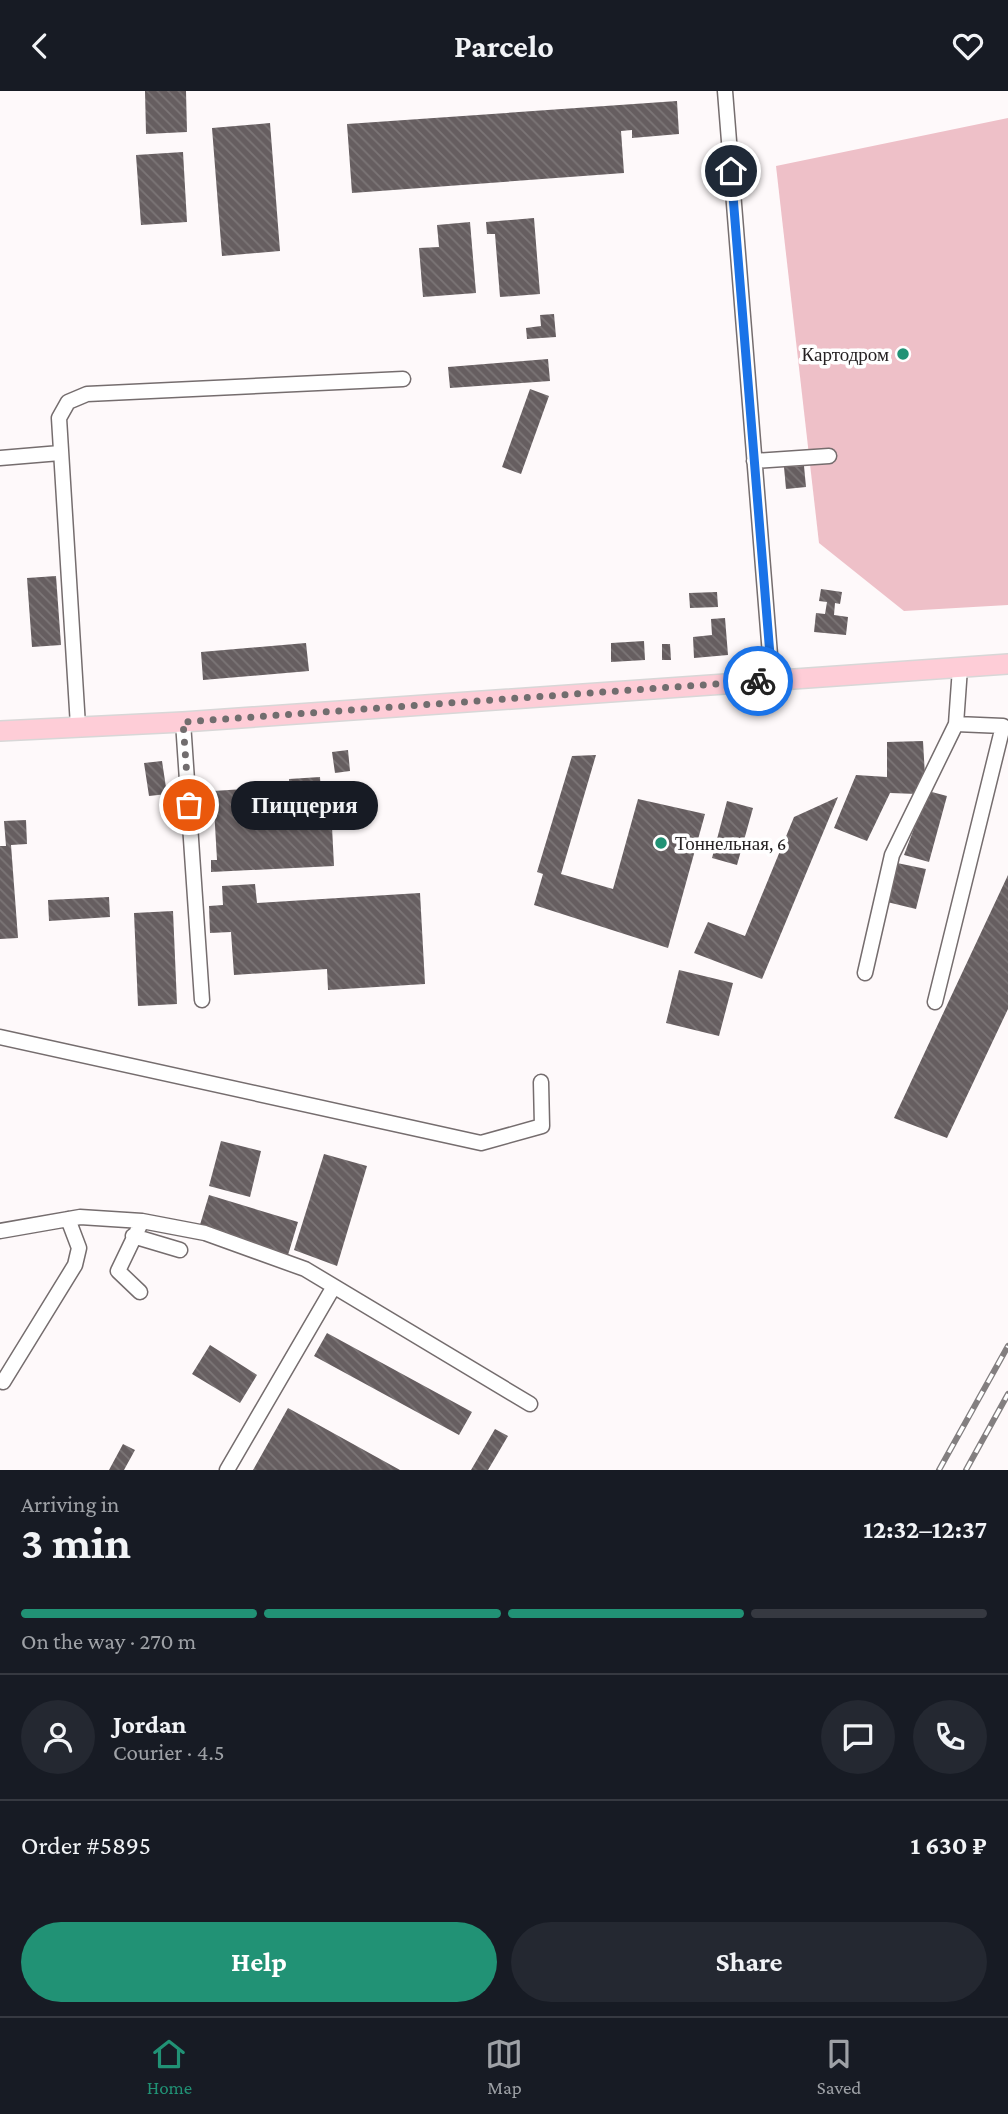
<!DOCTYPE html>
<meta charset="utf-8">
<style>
:root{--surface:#171b24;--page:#242831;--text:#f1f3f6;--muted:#9ea1a6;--line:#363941;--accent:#219275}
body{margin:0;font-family:"Crimson Pro",serif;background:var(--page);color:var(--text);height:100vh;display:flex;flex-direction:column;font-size:26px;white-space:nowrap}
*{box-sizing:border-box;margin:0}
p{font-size:23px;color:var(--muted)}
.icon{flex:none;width:38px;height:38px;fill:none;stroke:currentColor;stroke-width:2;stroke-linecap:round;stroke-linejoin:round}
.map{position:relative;height:1379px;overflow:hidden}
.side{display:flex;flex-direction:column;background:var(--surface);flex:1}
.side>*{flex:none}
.pin{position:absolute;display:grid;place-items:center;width:60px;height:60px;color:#fff;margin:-30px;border:4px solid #fff;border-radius:50%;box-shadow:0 2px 7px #0007}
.courier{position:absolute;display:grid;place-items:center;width:70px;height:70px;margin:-35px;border:5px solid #1a73e8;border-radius:50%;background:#fff;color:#222;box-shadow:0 2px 9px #0007}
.bubble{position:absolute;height:49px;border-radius:24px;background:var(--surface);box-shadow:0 2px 5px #0004;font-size:23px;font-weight:700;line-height:49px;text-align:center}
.summary em{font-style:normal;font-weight:700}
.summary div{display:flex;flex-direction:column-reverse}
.summary{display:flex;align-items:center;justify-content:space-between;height:119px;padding:0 21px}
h1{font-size:46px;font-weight:700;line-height:52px}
.bar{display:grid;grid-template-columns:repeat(4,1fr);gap:10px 7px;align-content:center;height:84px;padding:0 21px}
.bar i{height:9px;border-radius:5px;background:var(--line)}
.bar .active{background:var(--accent)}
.bar p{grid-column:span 4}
.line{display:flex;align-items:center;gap:18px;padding:0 21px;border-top:2px solid var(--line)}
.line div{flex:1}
.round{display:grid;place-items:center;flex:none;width:74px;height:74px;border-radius:37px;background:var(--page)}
.cta{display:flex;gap:14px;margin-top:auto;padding:14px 21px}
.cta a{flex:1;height:80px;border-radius:42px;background:var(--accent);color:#fff;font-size:28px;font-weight:700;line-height:80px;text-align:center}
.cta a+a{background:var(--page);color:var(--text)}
header{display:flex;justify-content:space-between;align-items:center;height:91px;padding:0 21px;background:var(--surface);font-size:32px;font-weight:700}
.dock{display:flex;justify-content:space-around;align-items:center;height:98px;border-top:2px solid var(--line);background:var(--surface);font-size:19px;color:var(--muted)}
.dock a{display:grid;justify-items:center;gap:4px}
.dock .active{color:var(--accent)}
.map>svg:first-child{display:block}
</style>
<header><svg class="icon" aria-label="back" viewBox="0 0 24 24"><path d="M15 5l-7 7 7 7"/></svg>Parcelo<svg class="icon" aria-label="heart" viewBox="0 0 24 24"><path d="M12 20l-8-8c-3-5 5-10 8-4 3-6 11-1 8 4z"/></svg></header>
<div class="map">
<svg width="1008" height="1379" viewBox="0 0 1008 1379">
<defs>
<pattern id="building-back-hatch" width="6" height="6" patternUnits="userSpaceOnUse" patternTransform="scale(1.75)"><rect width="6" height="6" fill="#665e60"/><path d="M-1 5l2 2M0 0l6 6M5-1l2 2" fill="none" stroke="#7c7677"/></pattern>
</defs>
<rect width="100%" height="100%" fill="#fef9fa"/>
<path fill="#eec0c8" d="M1008,27V514L904,520L819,452L776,75Z"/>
<path fill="url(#building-back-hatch)" d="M145,0H186L187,41L146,43Z
M677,10L679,43L632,47V39L621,40L624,82L352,102L347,33Z
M270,32L280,160L222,165L212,37Z
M183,61L187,131L141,134L136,64Z
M534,127L540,203L500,206L495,143H487L486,131Z
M470,131L476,202L423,206L419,157L439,156L437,134Z
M554,223L556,246L527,248L526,237L541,235L540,224Z
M548,268L550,290L450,297L448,276Z
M530,298L549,305L521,383L502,376Z
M804,375L806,396L786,398L784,376Z
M56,485L61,554L32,556L27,487Z
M821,498L842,501L840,513L835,512L834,524L848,526L846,544L814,541L816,522L825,523L827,511L819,510Z
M717,501L718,516L690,517L689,502Z
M725,527L728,564L694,567L693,546L712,544L711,528Z
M644,550L645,569L611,571V552Z
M306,552L309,580L203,589L201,561Z
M662,553H670L671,569H662Z
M923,650L925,685L917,703L890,702L867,750L834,737L856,684L887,686V651Z
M348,659L350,680L335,682L332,661Z
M596,664L561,783L613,798L638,708L705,723L668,857L534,814L543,783L537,781L572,665Z
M162,670L167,703L149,705L144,672Z
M320,686L321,701L290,703L289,688Z
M273,696L274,719L331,716L334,775L211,781V769H217L213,700Z
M928,700L947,705L929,771L904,764Z
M838,706L762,888L694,862L708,831L745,845L794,726Z
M727,710L753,717L737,774L712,767Z
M26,729L27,753L11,754L18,847L0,848V755H6L4,730Z
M897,772L926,778L916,818L887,811Z
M1008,784V918L947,1047L894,1027Z
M255,793L257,812L420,802L425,893L328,899L327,878L234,884L231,841L210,842L209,815L223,814L222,795Z
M109,806L110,826L49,830L48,809Z
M173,820L177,913L138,915L134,822Z
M679,879L733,892L719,945L666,932Z
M221,1050L261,1060L250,1106L209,1095Z
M324,1063L367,1075L337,1175L294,1159Z
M209,1104L298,1131L288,1164L199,1137Z
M327,1242L472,1321L459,1344L314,1265Z
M210,1254L257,1284L240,1312L192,1283Z
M288,1317L400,1379H253Z
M495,1338L508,1345L488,1379H471Z
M123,1353L135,1359L124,1379H109Z"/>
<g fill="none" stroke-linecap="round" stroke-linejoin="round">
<defs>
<path id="minor" d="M725,0L772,589
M0,367L60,362
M754,370L829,365
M183,631L202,909
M78,635L59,327L68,311L87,303L403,288
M865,882L892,764L956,633L960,577
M935,911L1003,635L956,633
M0,946L481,1052L542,1035L541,991
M0,1140L80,1126L142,1130L205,1142L305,1178L530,1313
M133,1145L180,1159
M140,1201L118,1180L142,1130
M3,1291L75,1174L79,1157L68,1128
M227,1379L333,1197"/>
<path id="major" d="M0,640L183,631L1008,573"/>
</defs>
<use href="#minor" stroke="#756d6e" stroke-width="17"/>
<use href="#major" stroke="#d8d7d7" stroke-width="22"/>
<use href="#minor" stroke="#fff" stroke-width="14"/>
<use href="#major" stroke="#fecdd7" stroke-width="19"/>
<defs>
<path id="rail" d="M939,1379L1008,1255
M966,1379L1008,1303"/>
</defs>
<use href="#rail" stroke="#837f80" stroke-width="6"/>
<use href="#rail" stroke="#fff" stroke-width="3.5" stroke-dasharray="10" stroke-linecap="butt"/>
</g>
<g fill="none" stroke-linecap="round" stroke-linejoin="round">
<path stroke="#716d6e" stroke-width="7" stroke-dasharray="0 12.6" d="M189,714L183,631L758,590"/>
<path stroke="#1a73e8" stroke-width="9" d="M731,80L772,589L758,590"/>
</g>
<g fill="#219275" stroke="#fff" stroke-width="2.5">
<circle cx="903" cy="263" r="7"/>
<circle cx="661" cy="752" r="7"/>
</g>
<g text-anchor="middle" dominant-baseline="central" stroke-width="7" stroke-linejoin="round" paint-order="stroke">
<g font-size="19" fill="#252122" stroke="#fff" text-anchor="end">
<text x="889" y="263">Картодром</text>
<text x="675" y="752" text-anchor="start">Тоннельная, 6</text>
</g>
</g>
</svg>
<div class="pin" style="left:189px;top:714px;background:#ea580c"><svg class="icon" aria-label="bag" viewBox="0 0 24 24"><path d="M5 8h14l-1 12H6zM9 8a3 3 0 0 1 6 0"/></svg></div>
<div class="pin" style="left:731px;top:80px;background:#1f2937"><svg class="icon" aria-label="home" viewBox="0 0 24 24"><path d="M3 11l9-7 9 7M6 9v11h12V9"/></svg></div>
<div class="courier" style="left:758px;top:590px"><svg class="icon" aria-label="bike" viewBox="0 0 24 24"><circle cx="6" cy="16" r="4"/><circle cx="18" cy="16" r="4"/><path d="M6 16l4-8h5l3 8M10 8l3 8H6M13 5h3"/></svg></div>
<div class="bubble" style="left:231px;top:690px;width:147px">Пиццерия</div>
</div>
<section class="side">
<div class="summary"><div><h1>3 min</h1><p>Arriving in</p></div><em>12:32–12:37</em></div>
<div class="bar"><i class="active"></i><i class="active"></i><i class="active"></i><i></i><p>On the way · 270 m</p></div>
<div class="line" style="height:126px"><a class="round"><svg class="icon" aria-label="person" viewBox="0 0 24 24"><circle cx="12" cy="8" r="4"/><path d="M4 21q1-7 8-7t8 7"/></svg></a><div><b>Jordan</b><p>Courier · 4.5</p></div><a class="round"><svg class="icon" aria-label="chat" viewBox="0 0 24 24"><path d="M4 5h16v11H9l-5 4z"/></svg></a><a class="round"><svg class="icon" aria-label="phone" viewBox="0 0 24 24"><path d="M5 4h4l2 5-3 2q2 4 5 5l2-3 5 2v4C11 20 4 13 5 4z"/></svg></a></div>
<div class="line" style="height:91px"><div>Order #5895</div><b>1 630 ₽</b></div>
<div class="cta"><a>Help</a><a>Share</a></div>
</section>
<nav class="dock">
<a class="active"><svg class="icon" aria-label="home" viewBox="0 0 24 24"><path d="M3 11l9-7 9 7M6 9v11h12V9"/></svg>Home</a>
<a><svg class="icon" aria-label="map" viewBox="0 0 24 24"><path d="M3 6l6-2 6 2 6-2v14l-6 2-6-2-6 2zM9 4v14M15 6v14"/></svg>Map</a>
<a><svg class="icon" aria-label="saved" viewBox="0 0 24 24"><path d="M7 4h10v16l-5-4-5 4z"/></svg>Saved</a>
</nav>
